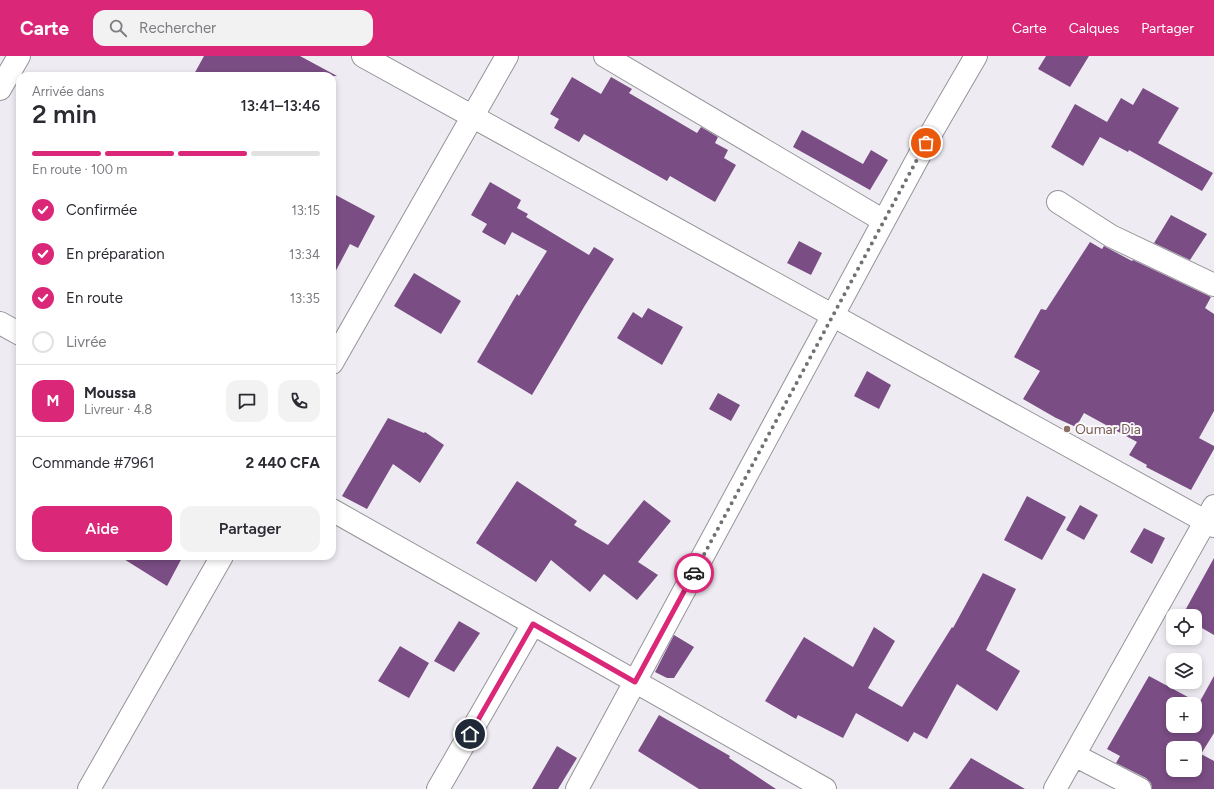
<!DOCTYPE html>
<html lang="fr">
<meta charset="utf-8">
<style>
:root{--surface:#fff;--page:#f2f2f3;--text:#2b2b33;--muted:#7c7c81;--line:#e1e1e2;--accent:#db2777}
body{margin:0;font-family:Figtree,sans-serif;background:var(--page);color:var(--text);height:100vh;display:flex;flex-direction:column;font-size:15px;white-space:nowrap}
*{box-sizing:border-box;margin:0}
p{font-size:13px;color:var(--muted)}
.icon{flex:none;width:22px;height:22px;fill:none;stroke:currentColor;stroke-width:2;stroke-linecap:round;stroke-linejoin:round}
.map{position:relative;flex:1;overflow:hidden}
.drawer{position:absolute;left:16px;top:16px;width:320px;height:488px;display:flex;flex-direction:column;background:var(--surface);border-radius:12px;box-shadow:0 2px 6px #0003}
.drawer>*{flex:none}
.buttons{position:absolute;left:1166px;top:553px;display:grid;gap:8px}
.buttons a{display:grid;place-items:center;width:36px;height:36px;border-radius:8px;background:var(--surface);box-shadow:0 2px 6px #0003;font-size:20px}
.pin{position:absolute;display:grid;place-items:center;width:34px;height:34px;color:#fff;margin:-17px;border:2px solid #fff;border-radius:50%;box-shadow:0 1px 4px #0007}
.courier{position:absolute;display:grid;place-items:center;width:40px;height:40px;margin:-20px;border:3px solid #db2777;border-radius:50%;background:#fff;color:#222;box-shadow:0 1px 5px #0007}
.head em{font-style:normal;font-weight:600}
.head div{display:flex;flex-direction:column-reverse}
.head{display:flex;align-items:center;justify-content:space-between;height:68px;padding:0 16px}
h1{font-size:26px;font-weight:600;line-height:30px}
.bar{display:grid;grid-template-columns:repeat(4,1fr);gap:6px 4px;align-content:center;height:48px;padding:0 16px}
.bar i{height:5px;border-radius:3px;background:var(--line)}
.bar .selected{background:var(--accent)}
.bar p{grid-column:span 4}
.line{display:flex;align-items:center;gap:10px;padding:0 16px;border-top:1px solid var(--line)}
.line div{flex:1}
.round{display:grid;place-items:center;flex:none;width:42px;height:42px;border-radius:12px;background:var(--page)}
ol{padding:0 16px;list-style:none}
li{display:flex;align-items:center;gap:12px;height:44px}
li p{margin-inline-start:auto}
li .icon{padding:4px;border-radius:50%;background:var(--accent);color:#fff;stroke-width:4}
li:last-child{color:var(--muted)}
li i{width:22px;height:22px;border:2px solid var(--line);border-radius:50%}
.button{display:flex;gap:8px;margin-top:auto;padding:8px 16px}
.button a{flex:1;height:46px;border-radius:12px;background:var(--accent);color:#fff;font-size:16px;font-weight:600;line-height:46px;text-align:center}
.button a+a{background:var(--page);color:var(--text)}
header{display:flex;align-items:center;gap:24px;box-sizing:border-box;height:56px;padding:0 20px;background:var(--accent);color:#fff}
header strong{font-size:19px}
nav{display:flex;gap:22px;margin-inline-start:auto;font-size:14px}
.search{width:280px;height:36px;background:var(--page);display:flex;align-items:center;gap:10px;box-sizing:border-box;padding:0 14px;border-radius:12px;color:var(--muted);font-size:15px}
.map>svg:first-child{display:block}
</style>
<header>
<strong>Carte</strong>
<div class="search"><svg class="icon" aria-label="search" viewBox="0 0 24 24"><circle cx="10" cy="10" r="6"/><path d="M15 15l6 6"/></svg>Rechercher</div>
<nav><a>Carte</a><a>Calques</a><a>Partager</a></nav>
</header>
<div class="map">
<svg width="1214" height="733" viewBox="0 0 1214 733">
<rect width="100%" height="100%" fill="#eeecf2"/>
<path fill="#7a4d84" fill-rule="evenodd" d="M204,0H300L337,20H193Z
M1046,0H1089L1070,31L1038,13Z
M572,21L601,38L611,21L632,33L629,37L697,77L701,71L718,81L715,87L728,94L724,102L736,109L715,146L670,120L667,125L584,78L579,86L554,72L559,63L550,58Z
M1143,32L1179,52L1158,87L1213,117L1202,135L1129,94L1128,96L1100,81L1083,110L1051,91L1075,48L1107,66L1121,42L1133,49Z
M802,74L863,108L871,94L888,104L870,134L793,91Z
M490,126L521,144L517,152L528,158L526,161L589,199L594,191L614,203L584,251L532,339L477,306L517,238L519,240L547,195L512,176L505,189L482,176L487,168L471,159Z
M332,137L375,160L358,192L350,188L332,222Z
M1171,159L1207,178L1190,204L1154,187Z
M799,185L822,197L811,219L787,207Z
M1090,186L1102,193L1104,190L1132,205L1133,204L1211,241L1205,252L1214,258V355L1199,382L1214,390V393L1191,434L1146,411L1147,409L1129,399L1137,386L1084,357L1076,371L1056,362L1023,343L1040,315L1014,301L1041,253L1046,254Z
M414,217L461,245L441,278L394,250Z
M648,252L683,271L662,309L617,282L633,256L642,262Z
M867,315L891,329L879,353L854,340Z
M718,337L740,349L731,365L709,353Z
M388,362L424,377L425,376L444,389L420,427L393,408L367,453L342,440Z
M517,425L577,465L574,469L608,489L644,444L671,465L638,506L658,519L637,544L604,518L590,536L551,504L536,526L476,487Z
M1027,440L1066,461L1042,504L1004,484Z
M1080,449L1098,459L1084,484L1066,474Z
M1144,472L1165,482L1152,508L1130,496Z
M119,500H183L167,530Z
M1214,502V579L1195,568V560H1182Z
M983,517L1016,533L986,594L1020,615L997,655L957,628L927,683L914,676L908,686L856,657L843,682L798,659L796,663L765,645L804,581L853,611L874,571L895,585L868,632L902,651L952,571L953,572Z
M459,565L480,577L454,616L434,605Z
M674,579L694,591L674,622H667L655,616Z
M400,590L429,607L409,642L378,625Z
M1149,620L1199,647L1214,620V677L1201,698L1214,705V733H1152L1151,727L1146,722L1116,707L1120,700L1107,693ZM1173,648H1195V670H1173ZM1173,692H1195V714H1173Z
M659,659L730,700L729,702L776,733H699L638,695Z
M557,690L577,702L558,733H532Z
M971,702L1025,733H949Z"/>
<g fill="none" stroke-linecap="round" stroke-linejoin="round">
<defs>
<path id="street" d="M363,0L1214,470
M605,0L884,165
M0,33L19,0
M1058,146L1111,180L1214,229
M0,267L20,278
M332,307L507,0
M332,454L825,733
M1074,699L1140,733
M89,733L222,500
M438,733L533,568
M577,733L933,74L976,0
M1055,733L1214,450"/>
</defs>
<use href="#street" stroke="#959398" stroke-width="24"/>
<use href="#street" stroke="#fff" stroke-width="22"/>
</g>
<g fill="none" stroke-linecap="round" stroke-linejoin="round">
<path stroke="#717074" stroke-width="4" stroke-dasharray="0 7.2" d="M694,517L926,87"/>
<path stroke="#db2777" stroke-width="5" d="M470,678L533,568L635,626L694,517"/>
</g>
<circle fill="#8d6e63" stroke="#fbf9fe" stroke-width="1.5" cx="1067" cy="373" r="4"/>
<g text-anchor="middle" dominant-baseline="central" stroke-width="4" stroke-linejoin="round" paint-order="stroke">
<g font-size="14" fill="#785e54" stroke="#fbf9fe" text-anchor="start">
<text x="1075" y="373">Oumar Dia</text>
</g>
</g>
</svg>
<div class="buttons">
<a><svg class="icon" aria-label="locate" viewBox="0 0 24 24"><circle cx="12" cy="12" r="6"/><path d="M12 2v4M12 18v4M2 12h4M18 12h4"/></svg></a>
<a><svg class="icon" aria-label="layers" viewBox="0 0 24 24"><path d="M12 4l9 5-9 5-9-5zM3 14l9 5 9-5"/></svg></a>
<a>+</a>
<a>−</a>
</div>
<div class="pin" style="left:926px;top:87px;background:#ea580c"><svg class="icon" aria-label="bag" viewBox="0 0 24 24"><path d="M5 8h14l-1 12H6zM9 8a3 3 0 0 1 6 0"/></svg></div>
<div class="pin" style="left:470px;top:678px;background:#1f2937"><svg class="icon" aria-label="home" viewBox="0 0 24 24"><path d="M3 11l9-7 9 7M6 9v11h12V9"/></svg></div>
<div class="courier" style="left:694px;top:517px"><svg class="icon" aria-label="car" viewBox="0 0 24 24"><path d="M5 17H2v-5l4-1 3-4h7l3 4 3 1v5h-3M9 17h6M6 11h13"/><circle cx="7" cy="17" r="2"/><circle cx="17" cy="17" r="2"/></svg></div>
<section class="drawer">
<div class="head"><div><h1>2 min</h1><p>Arrivée dans</p></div><em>13:41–13:46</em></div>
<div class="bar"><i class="selected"></i><i class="selected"></i><i class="selected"></i><i></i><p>En route · 100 m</p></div>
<ol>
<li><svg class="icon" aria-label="check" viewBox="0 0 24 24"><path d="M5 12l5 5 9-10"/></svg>Confirmée<p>13:15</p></li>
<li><svg class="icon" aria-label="check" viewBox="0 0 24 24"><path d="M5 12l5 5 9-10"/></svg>En préparation<p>13:34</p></li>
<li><svg class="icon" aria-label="check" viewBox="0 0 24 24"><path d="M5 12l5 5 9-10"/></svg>En route<p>13:35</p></li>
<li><i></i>Livrée</li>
</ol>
<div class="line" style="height:72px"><b class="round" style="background:var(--accent);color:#fff">M</b><div><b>Moussa</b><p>Livreur · 4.8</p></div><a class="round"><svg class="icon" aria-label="chat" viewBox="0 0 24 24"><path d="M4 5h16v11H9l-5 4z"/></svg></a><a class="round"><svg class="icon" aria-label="phone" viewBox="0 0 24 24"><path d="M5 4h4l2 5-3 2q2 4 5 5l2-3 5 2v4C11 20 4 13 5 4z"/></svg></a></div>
<div class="line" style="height:52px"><div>Commande #7961</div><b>2 440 CFA</b></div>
<div class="button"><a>Aide</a><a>Partager</a></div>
</section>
</div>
